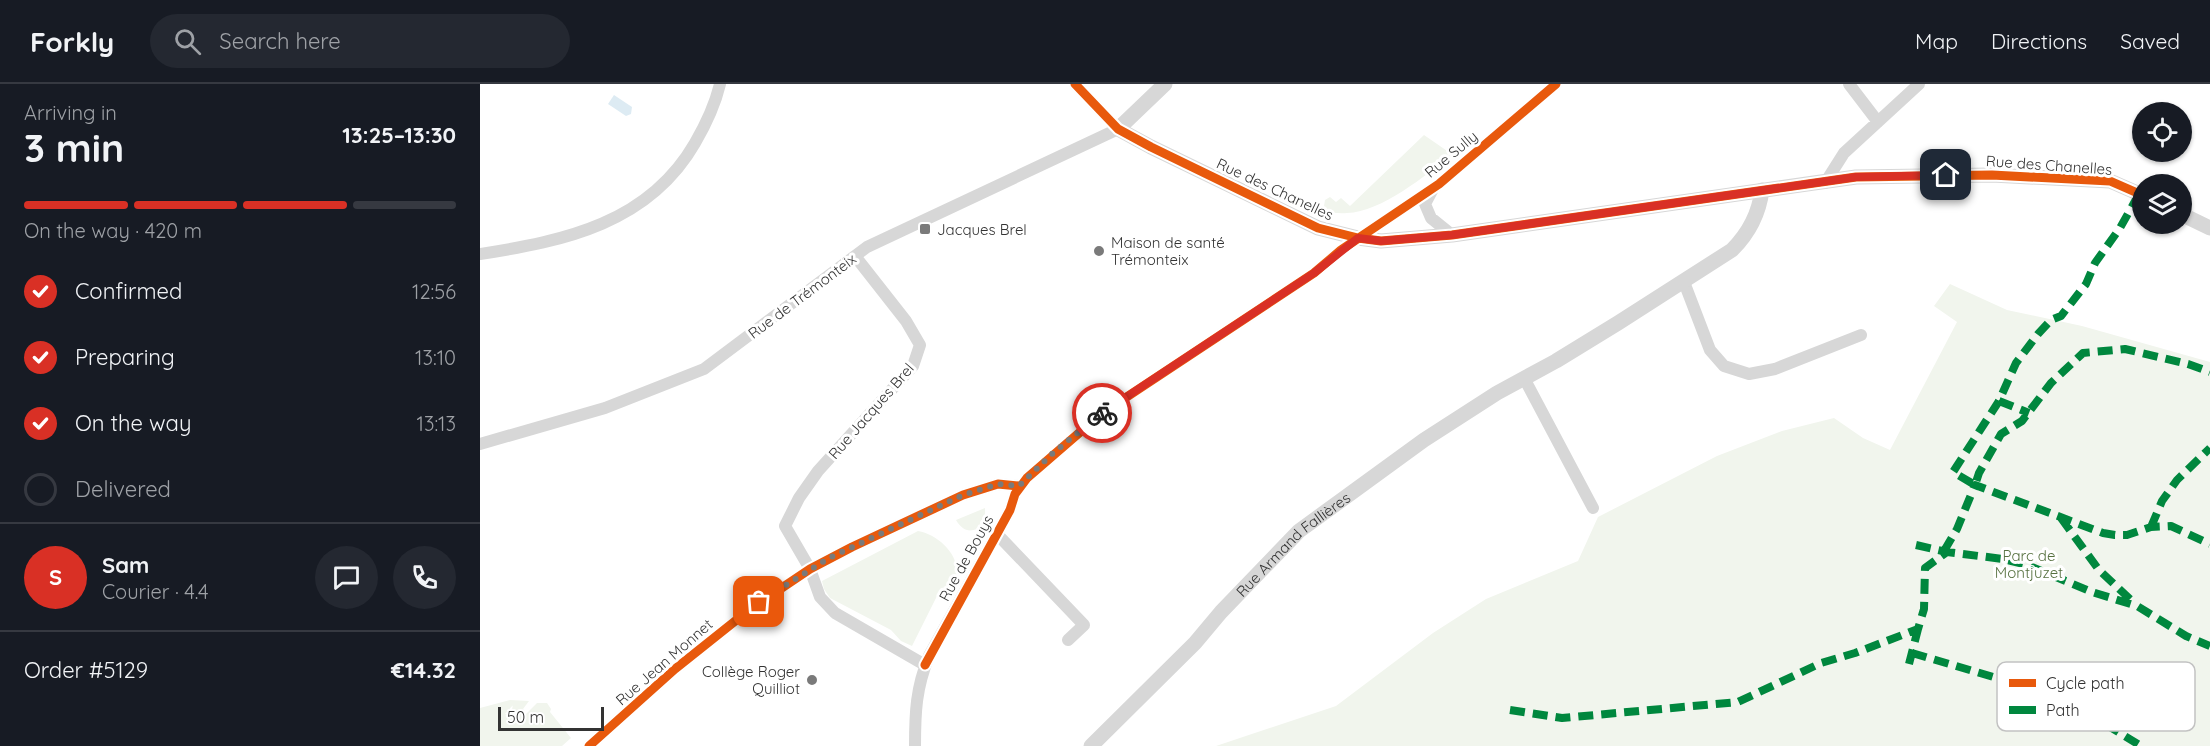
<!DOCTYPE html>
<meta charset="utf-8">
<style>
:root{--surface:#171b24;--page:#242831;--text:#f1f3f6;--muted:#9ea1a6;--line:#363941;--accent:#d93025}
body{margin:0;font-family:Quicksand,sans-serif;background:var(--page);color:var(--text);height:100vh;display:flex;flex-direction:column;font-size:22px;white-space:nowrap}
*{box-sizing:border-box;margin:0}
p{font-size:20px;color:var(--muted)}
.icon{flex:none;width:33px;height:33px;fill:none;stroke:currentColor;stroke-width:2;stroke-linecap:round;stroke-linejoin:round}
.map{position:relative;flex:1;overflow:hidden}
.sheet{display:flex;flex-direction:column;background:var(--surface);width:480px}
.sheet>*{flex:none}
.tools{position:absolute;left:1652px;top:18px;display:grid;gap:12px}
.tools a{display:grid;place-items:center;width:60px;height:60px;border-radius:50%;background:var(--surface);box-shadow:0 2px 4px #0004;font-size:30px}
.scale{position:absolute;left:18px;bottom:15px;width:106px;box-sizing:border-box;padding-left:6px;border:3px solid #333;border-top:0;font-size:16px;line-height:21px;white-space:nowrap;color:#333;-webkit-text-stroke:4px #fff;paint-order:stroke}
.pin{position:absolute;display:grid;place-items:center;width:51px;height:51px;color:#fff;margin:-26px;border-radius:12px;box-shadow:0 3px 9px #0006}
.courier{position:absolute;display:grid;place-items:center;width:60px;height:60px;margin:-30px;border:4px solid #d93025;border-radius:50%;background:#fff;color:#222;box-shadow:0 2px 8px #0007}
.headline em{font-style:normal;font-weight:700}
.headline div{display:flex;flex-direction:column-reverse}
.headline{display:flex;align-items:center;justify-content:space-between;height:102px;padding:0 24px}
h1{font-size:39px;font-weight:700;line-height:45px}
.bar{display:grid;grid-template-columns:repeat(4,1fr);gap:9px 6px;align-content:center;height:72px;padding:0 24px}
.bar i{height:8px;border-radius:4px;background:var(--line)}
.bar .on{background:var(--accent)}
.bar p{grid-column:span 4}
.line{display:flex;align-items:center;gap:15px;padding:0 24px;border-top:2px solid var(--line)}
.line div{flex:1}
.round{display:grid;place-items:center;flex:none;width:63px;height:63px;border-radius:32px;background:var(--page)}
ol{padding:0 24px;list-style:none}
li{display:flex;align-items:center;gap:18px;height:66px}
li p{margin-inline-start:auto}
li .icon{padding:6px;border-radius:50%;background:var(--accent);color:#fff;stroke-width:4}
li:last-child{color:var(--muted)}
li i{width:33px;height:33px;border:3px solid var(--line);border-radius:50%}
header{display:flex;align-items:center;gap:36px;box-sizing:border-box;height:84px;padding:0 30px;background:var(--surface);border-bottom:2px solid var(--line)}
header strong{font-size:28px}
nav{display:flex;gap:33px;margin-inline-start:auto;font-size:21px}
.search{width:420px;height:54px;background:var(--page);display:flex;align-items:center;gap:15px;box-sizing:border-box;padding:0 21px;border-radius:33px;color:var(--muted);font-size:22px}
main{display:flex;flex:1;min-height:0}
.map>svg:first-child{display:block}
</style>
<header>
<strong>Forkly</strong>
<div class="search"><svg class="icon" aria-label="search" viewBox="0 0 24 24"><circle cx="10" cy="10" r="6"/><path d="M15 15l6 6"/></svg>Search here</div>
<nav><a>Map</a><a>Directions</a><a>Saved</a></nav>
</header>
<main>
<section class="sheet">
<div class="headline"><div><h1>3 min</h1><p>Arriving in</p></div><em>13:25–13:30</em></div>
<div class="bar"><i class="on"></i><i class="on"></i><i class="on"></i><i></i><p>On the way · 420 m</p></div>
<ol>
<li><svg class="icon" aria-label="check" viewBox="0 0 24 24"><path d="M5 12l5 5 9-10"/></svg>Confirmed<p>12:56</p></li>
<li><svg class="icon" aria-label="check" viewBox="0 0 24 24"><path d="M5 12l5 5 9-10"/></svg>Preparing<p>13:10</p></li>
<li><svg class="icon" aria-label="check" viewBox="0 0 24 24"><path d="M5 12l5 5 9-10"/></svg>On the way<p>13:13</p></li>
<li><i></i>Delivered</li>
</ol>
<div class="line" style="height:108px"><b class="round" style="background:var(--accent);color:#fff">S</b><div><b>Sam</b><p>Courier · 4.4</p></div><a class="round"><svg class="icon" aria-label="chat" viewBox="0 0 24 24"><path d="M4 5h16v11H9l-5 4z"/></svg></a><a class="round"><svg class="icon" aria-label="phone" viewBox="0 0 24 24"><path d="M5 4h4l2 5-3 2q2 4 5 5l2-3 5 2v4C11 20 4 13 5 4z"/></svg></a></div>
<div class="line" style="height:78px"><div>Order #5129</div><b>€14.32</b></div>
</section>
<div class="map">
<svg width="1730" height="662" viewBox="0 0 1730 662">
<rect width="100%" height="100%" fill="#fff"/>
<path fill="#f1f5ed" d="M944,51L973,71C945,91 902,128 867,129C859,130 851,128 843,128L845,116L850,113L856,118L861,114L870,122Z
M1470,200L1527,226L1602,242L1730,278V662H736L856,622L953,549L1006,515L1098,477L1118,433L1237,372L1302,347L1354,334L1383,354L1410,366L1477,238L1454,222Z
M505,424V436L499,444C489,449 482,446 476,436Z
M438,447C461,451 488,478 472,503L461,504L432,562L421,557L411,546L350,514L344,505L342,497Z
M30,616L49,617L43,625L46,630L57,619H67L71,625L70,628L91,654L82,662H0V624Z"/>
<path fill="#ddebf3" d="M134,11L152,23L151,30L146,32L128,20Z"/>
<g fill="none" stroke-linecap="round" stroke-linejoin="round">
<path stroke="#d7d7d7" stroke-width="12" d="M1369,0L1398,38
M1345,99L1364,69L1439,0
M953,105L945,120L951,134L972,151
M0,170C85,157 169,139 215,59C226,40 235,21 240,0
M375,172L426,237L440,261L433,282L338,387L319,414L305,442L330,485L340,513L355,529L445,581
M1204,198L1230,266L1244,282L1269,290L1295,285L1381,251
M1044,294L1113,424
M0,360L125,324L224,285L387,163L638,45L595,0
M516,449L604,541L588,556
M109,662L195,585L269,526L330,485L372,463L483,411L518,400L539,402
M435,662C435,628 436,604 449,572L530,426L535,410L547,394L621,330L834,189L861,166L959,100L1076,0"/>
<g stroke="#d7d7d7" stroke-width="15">
<path d="M685,0L638,45L671,63L838,144L878,154L901,157L972,151L1376,93L1512,91L1630,97L1662,111"/>
<path d="M1701,130L1730,144"/>
<path id="s1" d="M611,662L715,559L741,528L819,447L944,356L1017,309L1076,277L1138,239L1252,166C1269,149 1279,130 1282,106"/>
</g>
<path stroke="#00873e" stroke-width="8" stroke-dasharray="15 8" stroke-linecap="butt" d="M1659,110L1640,144L1615,179L1606,200L1581,232L1571,236L1558,250L1536,279L1519,317L1473,388L1495,401L1499,389L1521,350L1542,337L1571,299L1603,269L1645,265L1708,280L1730,288
M1519,317L1549,329
M1581,434L1619,486L1653,518
M1671,443L1682,417L1697,396L1730,364
M1436,461L1467,468
M1464,467L1477,445L1495,401L1623,449L1635,451H1647L1671,443L1691,442L1730,460
M1432,569L1527,597L1609,630L1661,662
M1429,580L1438,545
M1030,626L1082,634L1258,618L1341,579L1375,569L1438,545L1444,525L1445,484L1467,468L1523,475L1547,481L1612,508L1657,522L1706,552L1730,562
M1609,630C1620,611 1633,608 1655,606"/>
<defs>
<path id="cycleway" d="M595,0L638,45L671,63L838,144L878,154L901,157L972,151L1376,93L1512,91L1630,97L1662,111
M445,581L530,426L535,410L547,394L621,330L834,189L861,166L959,100L1076,0
M109,662L195,585L269,526L330,485L372,463L483,411L518,400L539,402"/>
</defs>
<use href="#cycleway" stroke="#fff" stroke-width="13"/>
<use href="#cycleway" stroke="#e8590c" stroke-width="9"/>
</g>
<g fill="none" stroke-linecap="round" stroke-linejoin="round">
<path stroke="#7a7a7a" stroke-width="6" stroke-dasharray="0 10.8" d="M279,518L349,474L483,411L518,400L539,402L572,370L622,329"/>
<path stroke="#d93025" stroke-width="8" d="M622,329L834,189L878,154L901,157L972,151L1376,93L1466,91"/>
</g>
<g fill="#7a7a7a" stroke="#fff" stroke-width="2">
<rect x="439" y="139" width="12" height="12" rx="3"/>
<circle cx="619" cy="167" r="6"/>
<circle cx="332" cy="596" r="6"/>
</g>
<g text-anchor="middle" dominant-baseline="central" stroke-width="6" stroke-linejoin="round" paint-order="stroke">
<g font-size="15" fill="#333" stroke="#fff">
<text transform="translate(971 70) rotate(-40)">Rue Sully</text>
<text transform="translate(1569 81) rotate(4)">Rue des Chanelles</text>
<text transform="translate(795 105) rotate(25)">Rue des Chanelles</text>
<text transform="translate(322 212) rotate(-37)">Rue de Trémonteix</text>
<text transform="translate(391 327) rotate(-49)">Rue Jacques Brel</text>
<text stroke="none"><textPath href="#s1" startOffset="286">Rue Armand Fallières</textPath></text>
<text transform="translate(486 474) rotate(-61)">Rue de Bouys</text>
<text transform="translate(184 578) rotate(-41)">Rue Jean Monnet</text>
</g>
<g font-size="15" fill="#333" stroke="#fff" text-anchor="start">
<text x="457" y="145">Jacques Brel</text>
<text x="631" y="158">Maison de santé<tspan x="631" dy="17">Trémonteix</tspan></text>
<text x="320" y="587" text-anchor="end">Collège Roger<tspan x="320" dy="17">Quilliot</tspan></text>
</g>
<g font-size="15" fill="#56703f" stroke="#fff">
<text x="1549" y="471">Parc de<tspan x="1549" dy="17">Montjuzet</tspan></text>
</g>
</g>
<rect x="1517" y="578" width="198" height="69" rx="9" fill="#fff" stroke="#c2c2c2" stroke-width="1.5"/>
<rect x="1529" y="595" width="27" height="8" fill="#e8590c"/>
<rect x="1529" y="622" width="27" height="8" fill="#00873e"/>
<g font-size="16" fill="#333">
<text x="1566" y="605">Cycle path</text>
<text x="1566" y="632">Path</text>
</g>
</svg>
<div class="tools">
<a><svg class="icon" aria-label="locate" viewBox="0 0 24 24"><circle cx="12" cy="12" r="6"/><path d="M12 2v4M12 18v4M2 12h4M18 12h4"/></svg></a>
<a><svg class="icon" aria-label="layers" viewBox="0 0 24 24"><path d="M12 4l9 5-9 5-9-5zM3 14l9 5 9-5"/></svg></a>
</div>
<div class="scale">50 m</div>
<div class="pin" style="left:279px;top:518px;background:#ea580c"><svg class="icon" aria-label="bag" viewBox="0 0 24 24"><path d="M5 8h14l-1 12H6zM9 8a3 3 0 0 1 6 0"/></svg></div>
<div class="pin" style="left:1466px;top:91px;background:#1f2937"><svg class="icon" aria-label="home" viewBox="0 0 24 24"><path d="M3 11l9-7 9 7M6 9v11h12V9"/></svg></div>
<div class="courier" style="left:622px;top:329px"><svg class="icon" aria-label="bike" viewBox="0 0 24 24"><circle cx="6" cy="16" r="4"/><circle cx="18" cy="16" r="4"/><path d="M6 16l4-8h5l3 8M10 8l3 8H6M13 5h3"/></svg></div>
</div>
</main>
